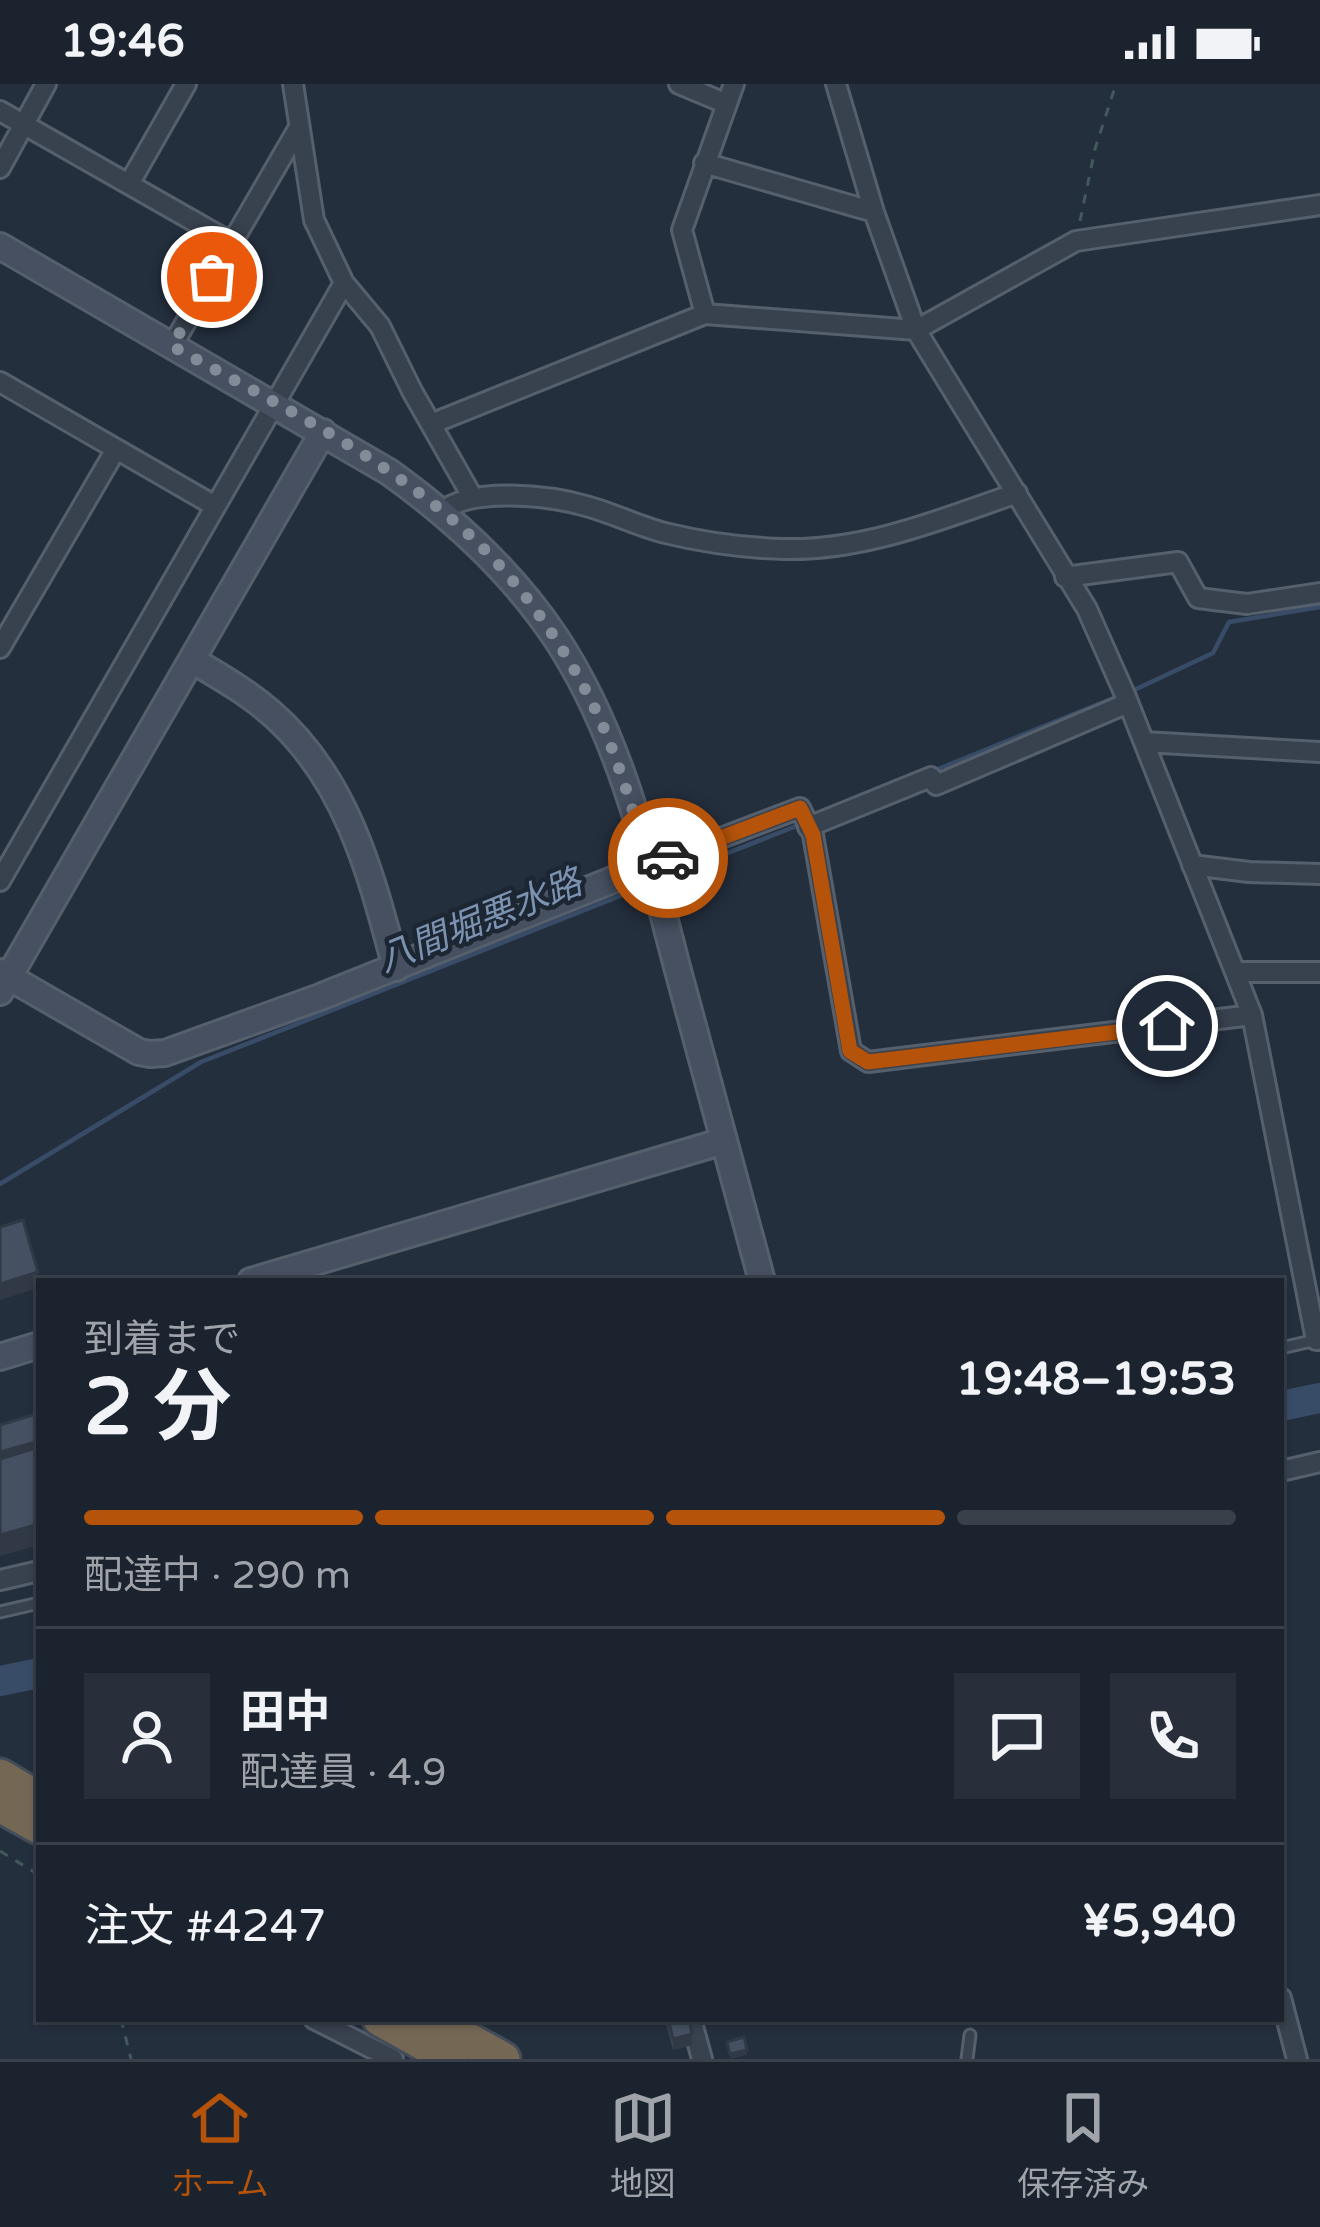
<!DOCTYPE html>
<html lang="ja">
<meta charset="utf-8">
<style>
:root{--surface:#1b232e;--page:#282f3a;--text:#f1f3f6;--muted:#a0a4aa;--line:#39404a;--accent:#b45309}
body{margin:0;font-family:"Varela Round","Noto Sans JP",sans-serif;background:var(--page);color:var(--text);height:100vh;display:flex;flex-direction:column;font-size:45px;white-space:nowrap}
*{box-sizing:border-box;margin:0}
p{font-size:39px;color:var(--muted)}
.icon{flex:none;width:66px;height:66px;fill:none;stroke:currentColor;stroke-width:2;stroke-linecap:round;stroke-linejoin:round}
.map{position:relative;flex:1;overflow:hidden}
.sheet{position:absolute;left:36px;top:1194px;width:1248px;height:744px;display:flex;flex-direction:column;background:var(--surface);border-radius:0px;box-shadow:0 3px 9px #0004,0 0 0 3px var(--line)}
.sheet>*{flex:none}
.pin{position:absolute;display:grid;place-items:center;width:102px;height:102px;color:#fff;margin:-51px;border:6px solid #fff;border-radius:50%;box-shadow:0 3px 12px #0007}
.courier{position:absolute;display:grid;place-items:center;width:120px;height:120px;margin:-60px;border:9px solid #b45309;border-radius:50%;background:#fff;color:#222;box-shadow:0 3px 15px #0007}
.overview em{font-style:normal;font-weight:700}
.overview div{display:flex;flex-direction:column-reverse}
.overview{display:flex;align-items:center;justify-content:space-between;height:204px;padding:0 48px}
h1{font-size:78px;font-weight:700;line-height:90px}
.bar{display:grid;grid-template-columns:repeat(4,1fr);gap:18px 12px;align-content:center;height:144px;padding:0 48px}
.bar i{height:15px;border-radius:9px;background:var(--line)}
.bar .current{background:var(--accent)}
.bar p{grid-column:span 4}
.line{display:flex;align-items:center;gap:30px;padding:0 48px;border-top:3px solid var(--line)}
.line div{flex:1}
.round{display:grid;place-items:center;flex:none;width:126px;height:126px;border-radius:0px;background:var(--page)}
.status{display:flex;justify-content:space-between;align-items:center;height:84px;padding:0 60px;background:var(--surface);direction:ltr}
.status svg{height:33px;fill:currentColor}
.tabs{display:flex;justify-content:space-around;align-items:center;height:168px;border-top:3px solid var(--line);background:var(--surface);font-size:33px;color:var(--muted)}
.tabs a{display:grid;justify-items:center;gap:6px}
.tabs .current{color:var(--accent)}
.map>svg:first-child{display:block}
</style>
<div class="status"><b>19:46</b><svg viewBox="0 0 49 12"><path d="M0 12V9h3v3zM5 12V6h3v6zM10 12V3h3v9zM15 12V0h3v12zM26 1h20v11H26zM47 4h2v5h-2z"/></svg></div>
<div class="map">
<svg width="1320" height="1975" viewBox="0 0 1320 1975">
<rect width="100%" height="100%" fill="#242f3e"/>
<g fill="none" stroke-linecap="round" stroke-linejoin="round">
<path stroke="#394c67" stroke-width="4.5" d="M1132,607L1213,569L1229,538L1320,523
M931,688L1121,611
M664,794L804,739
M0,1100L201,978L648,801"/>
<path stroke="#394c67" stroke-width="30" d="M1281,1322L1320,1314
M0,1597L39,1589"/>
<defs>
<path id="lane" d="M1281,1264L1316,1256
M0,1528L39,1519
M967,1975L970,1951"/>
<path id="street" d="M293,0L314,136L344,199L380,242L412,307L473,414
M679,0L727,20
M836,0L874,128L916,246L1087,525L1126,613L1252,931L1316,1256H1320
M0,27L232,159
M704,79L874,128
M0,84L46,0
M129,100L186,0
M705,230L682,146L734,0
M172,262L298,45
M0,298L215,422
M431,340L705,230L916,246L1076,157L1320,121
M442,428C471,402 551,412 586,422C612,429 638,442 665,449C702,458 745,464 784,465C865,467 942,435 1017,409
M1065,493L1178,478L1198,514L1247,520L1320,509
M0,564L115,367
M1144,658L1320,668
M808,743L931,693L936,701L1128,619
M650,781L800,724L813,751L851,967L868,978L1252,931
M1192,781L1249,788L1320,790
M0,797L344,199
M1235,888H1320
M1281,1387L1320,1378
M0,1496L39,1487
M1281,1914L1297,1975
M314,1935L393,1975
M691,1935L702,1975"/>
<path id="secondary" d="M0,162L389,388C453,434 512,488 556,554C620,651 647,768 676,879C705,985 733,1091 762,1197
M192,576C219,592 247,608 270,628C347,694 371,790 396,884
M0,888L139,968L150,970L165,969L320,913L650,781
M0,908L323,348
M251,1197L724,1057
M0,1273L39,1261"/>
<path id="highway" d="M0,1692L39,1715
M0,1721L39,1743
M380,1935L451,1975
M431,1935L503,1975"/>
</defs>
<use href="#lane" stroke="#565f6c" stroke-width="15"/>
<use href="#street" stroke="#565f6c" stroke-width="24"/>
<use href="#secondary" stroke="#565f6c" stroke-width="30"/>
<use href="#highway" stroke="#434c59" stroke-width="39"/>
<path stroke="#44595c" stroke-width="3" stroke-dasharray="9 9" stroke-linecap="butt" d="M1080,137L1095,65L1116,0
M0,1767L39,1791
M121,1935L131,1975"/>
<use href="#lane" stroke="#38414e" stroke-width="9"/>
<use href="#street" stroke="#38414e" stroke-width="18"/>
<use href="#secondary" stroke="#465061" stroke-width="24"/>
<use href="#highway" stroke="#746855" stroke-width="33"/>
</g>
<path fill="#3b4654" d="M665,1935H689L692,1961L673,1966Z"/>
<path fill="#303945" d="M38,1188V1204L0,1216V1200Z
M39,1357V1373L0,1385V1368Z
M39,1440V1461L0,1472V1451Z
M692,1950V1961L673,1966V1955Z
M747,1966V1971L730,1975V1970Z"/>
<path fill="#455162" stroke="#303945" stroke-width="3" d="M23,1136L38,1188L0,1200V1143Z
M36,1330L39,1342V1357L0,1368V1341Z
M39,1363V1440L0,1451V1375Z
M668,1935H689L692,1950L673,1955Z
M744,1953L747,1966L730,1970L727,1958Z"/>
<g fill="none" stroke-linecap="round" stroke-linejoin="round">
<path stroke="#828b98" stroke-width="12" stroke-dasharray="0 21.6" d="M212,193L172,262C280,322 398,378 486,467C526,508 561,559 587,609C616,663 631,723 650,781L668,774"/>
<path stroke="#b45309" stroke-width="15" d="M668,774L800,724L813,751L850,967L868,978L1167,942"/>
</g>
<g text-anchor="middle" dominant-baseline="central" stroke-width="9" stroke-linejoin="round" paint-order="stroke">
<g font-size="36" font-style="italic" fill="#7c92b1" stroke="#1d2633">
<text transform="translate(480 837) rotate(-22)">八間堀悪水路</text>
</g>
</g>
</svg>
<div class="pin" style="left:212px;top:193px;background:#ea580c"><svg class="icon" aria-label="bag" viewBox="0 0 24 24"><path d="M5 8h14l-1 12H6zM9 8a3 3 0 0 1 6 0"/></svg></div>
<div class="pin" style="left:1167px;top:942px;background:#1f2937"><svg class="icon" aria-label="home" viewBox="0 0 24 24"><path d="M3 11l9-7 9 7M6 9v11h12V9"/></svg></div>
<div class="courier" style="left:668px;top:774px"><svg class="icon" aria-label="car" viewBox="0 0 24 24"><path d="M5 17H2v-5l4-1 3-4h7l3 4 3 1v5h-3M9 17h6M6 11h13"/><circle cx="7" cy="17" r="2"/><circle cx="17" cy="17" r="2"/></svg></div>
<section class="sheet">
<div class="overview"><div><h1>2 分</h1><p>到着まで</p></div><em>19:48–19:53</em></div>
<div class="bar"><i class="current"></i><i class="current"></i><i class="current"></i><i></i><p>配達中 · 290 m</p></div>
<div class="line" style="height:216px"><a class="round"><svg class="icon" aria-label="person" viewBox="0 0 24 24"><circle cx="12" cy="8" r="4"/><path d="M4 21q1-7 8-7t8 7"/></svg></a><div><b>田中</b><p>配達員 · 4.9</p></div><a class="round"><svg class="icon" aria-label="chat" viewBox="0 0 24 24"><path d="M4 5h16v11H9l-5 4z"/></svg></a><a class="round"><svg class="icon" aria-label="phone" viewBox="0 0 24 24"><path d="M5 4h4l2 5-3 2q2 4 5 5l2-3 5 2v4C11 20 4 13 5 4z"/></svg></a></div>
<div class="line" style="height:156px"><div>注文 #4247</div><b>¥5,940</b></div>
</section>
</div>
<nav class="tabs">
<a class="current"><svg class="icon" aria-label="home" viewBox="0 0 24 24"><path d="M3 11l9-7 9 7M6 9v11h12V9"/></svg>ホーム</a>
<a><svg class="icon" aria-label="map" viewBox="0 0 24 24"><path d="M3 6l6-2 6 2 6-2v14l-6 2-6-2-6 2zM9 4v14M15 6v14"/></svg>地図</a>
<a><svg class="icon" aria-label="saved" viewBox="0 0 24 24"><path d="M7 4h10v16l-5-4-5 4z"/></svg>保存済み</a>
</nav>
